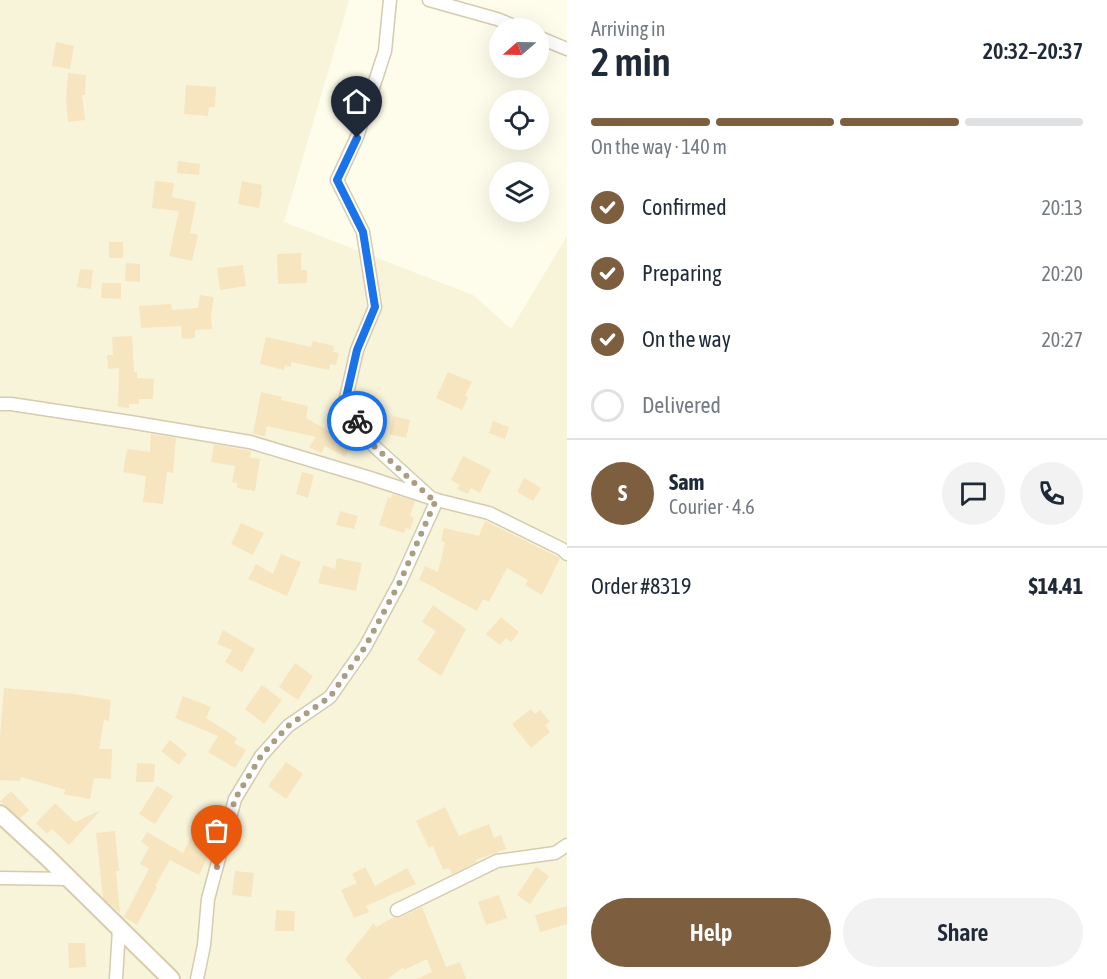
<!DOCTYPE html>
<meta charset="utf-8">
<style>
:root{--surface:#fff;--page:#f2f2f3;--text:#1f2937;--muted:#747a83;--line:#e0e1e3;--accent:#7d5e3e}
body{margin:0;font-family:"Asap Condensed",sans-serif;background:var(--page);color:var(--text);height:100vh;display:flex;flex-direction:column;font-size:22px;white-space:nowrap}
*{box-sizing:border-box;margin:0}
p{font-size:20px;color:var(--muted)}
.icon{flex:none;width:33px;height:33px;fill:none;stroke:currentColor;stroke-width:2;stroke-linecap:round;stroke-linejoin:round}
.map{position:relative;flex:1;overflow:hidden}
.panel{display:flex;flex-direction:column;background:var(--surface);width:540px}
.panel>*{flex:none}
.needle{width:39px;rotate:250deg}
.buttons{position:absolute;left:489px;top:18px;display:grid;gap:12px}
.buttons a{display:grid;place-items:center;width:60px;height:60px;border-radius:50%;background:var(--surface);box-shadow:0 6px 24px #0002;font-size:30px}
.pin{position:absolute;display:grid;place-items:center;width:51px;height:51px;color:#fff;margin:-62px -26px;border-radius:50% 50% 50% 0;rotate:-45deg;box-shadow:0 0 6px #0007}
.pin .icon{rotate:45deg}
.courier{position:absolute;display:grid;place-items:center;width:60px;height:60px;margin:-30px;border:4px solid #1a73e8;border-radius:50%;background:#fff;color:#222;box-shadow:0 2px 8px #0007}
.headline em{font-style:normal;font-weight:600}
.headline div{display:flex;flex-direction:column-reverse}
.headline{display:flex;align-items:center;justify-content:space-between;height:102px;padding:0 24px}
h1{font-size:39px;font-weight:600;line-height:45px}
.bar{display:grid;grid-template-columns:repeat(4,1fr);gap:9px 6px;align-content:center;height:72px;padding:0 24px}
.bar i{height:8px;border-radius:4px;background:var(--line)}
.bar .on{background:var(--accent)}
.bar p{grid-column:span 4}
.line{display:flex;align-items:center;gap:15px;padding:0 24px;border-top:2px solid var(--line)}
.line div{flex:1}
.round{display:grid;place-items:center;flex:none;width:63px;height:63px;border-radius:32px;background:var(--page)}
ol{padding:0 24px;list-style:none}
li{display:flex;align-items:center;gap:18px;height:66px}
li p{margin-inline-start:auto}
li .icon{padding:6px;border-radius:50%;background:var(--accent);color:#fff;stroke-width:4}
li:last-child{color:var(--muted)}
li i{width:33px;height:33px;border:3px solid var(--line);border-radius:50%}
.action{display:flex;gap:12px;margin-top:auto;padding:12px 24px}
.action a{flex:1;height:69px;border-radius:36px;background:var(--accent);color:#fff;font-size:24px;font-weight:600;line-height:69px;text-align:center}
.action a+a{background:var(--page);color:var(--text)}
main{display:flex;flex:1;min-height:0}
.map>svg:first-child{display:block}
</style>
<main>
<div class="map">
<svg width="567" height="979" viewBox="0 0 567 979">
<rect width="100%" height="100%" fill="#fefcea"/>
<path fill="#f8f4da" d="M0,0H349L284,222L473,295L511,329L567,236V979H0Z"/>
<path fill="#f6e5bf" d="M56,42L74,46L70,69L52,66Z
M68,73L86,75L85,95H82L85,120L68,122L66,98Z
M186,85L216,87L215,107H209L208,116L184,114Z
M178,161L200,164L199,175L177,173Z
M155,181L174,183L172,197L196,202L190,233L198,235L192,261L169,256L179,211L152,208Z
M242,181L262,185L261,191L262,192L259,208L238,204Z
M109,242H123V258H109Z
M301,253V270H307V283L278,284L277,254Z
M126,263L140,264V282L125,281Z
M243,265L246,286L220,290L217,268Z
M80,269L93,270L91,289L77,287Z
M102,283H121V299L101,298Z
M200,295L214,297L211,317L212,329L195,330V338L182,339L181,326L141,328L139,306L171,304L172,310L198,308Z
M132,336L134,372H137V378L154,379L153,399H139V404H129V408L118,407L119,368L108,369L107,355H113L112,337Z
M266,337L311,347L313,341L334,346L333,352L339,353L336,365L330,364L329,370L291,362V367L285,365L284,370L260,364Z
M448,372L472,382L465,396L468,397L462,410L436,398Z
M261,392L282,397L281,400L308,406L306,418L352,444L345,457L325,446L321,453L309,447L316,437L267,426L265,436L253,434Z
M393,416L410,420L406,438L389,434Z
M493,421L509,427L505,439L489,433Z
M151,434L176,438L173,473L167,472L163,504L143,502L146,476L123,472L127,449L150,452Z
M214,444L251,451L250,458L260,459L255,491L237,488V483L232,482L235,466L211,462Z
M463,456L491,470L480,493L471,488L468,494L457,489L460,485L451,480Z
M302,472L314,475L308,498L296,494Z
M524,478L541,488L533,501L517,492Z
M392,494L415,501L410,516L414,518L410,530L406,528L404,533L379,525L388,497L391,498Z
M340,511L358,516L354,529L336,525Z
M485,521L560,558L542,595L525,585L528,580L507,568L489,602L483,599L477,611L436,589V588L419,580L425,566L438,572L445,542L441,541L444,528L479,536Z
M241,523L264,533L253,555L231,544Z
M281,554L301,562L287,596L248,579L256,564L273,574Z
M337,558L362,563L356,591L318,583L323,565L335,569Z
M433,605L466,629L441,676L417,660L436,631L422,622Z
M501,617L519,632L511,642L506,638L500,645L486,634Z
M223,630L255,649L242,672L225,662L232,650L217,644Z
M295,663L313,676L298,700L279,687Z
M262,685L282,700L264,724L245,709Z
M4,688L74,694L111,700L109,721L104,720L99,749H112L111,779L94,778L90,799L63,794L66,790L21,777L20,781L0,780V737Z
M183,696L211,707L206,718L237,738L234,743L246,750L235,768L208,752L218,736L175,718Z
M531,709L535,714L540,710L550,722L545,725L550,732L531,748L512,724Z
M170,740L187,754L179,765L161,751Z
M286,762L303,774L286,799L268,786Z
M137,763L155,764L154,782H136Z
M157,786L173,796L155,824L139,814Z
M11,791L29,810L20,818L0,801Z
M55,803L75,822L101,810L69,845L52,829L47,834L36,823Z
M445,807L459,836L489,824L494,838L501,835L506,849L476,860L477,862L452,874L449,868L443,870L433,846L429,848L416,821Z
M115,831L119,871H116L120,913L103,898L96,833Z
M147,832L183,853L193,833L214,844L199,875L170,860L155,886L157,887L137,925L124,917L149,869L140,864L149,847L141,842Z
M365,867L375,886L407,868L416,884L366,906L369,912L354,918L341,890L357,883L352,874Z
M536,867L549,876L530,904L517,895Z
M235,871L254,873L251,897L232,895Z
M499,895L507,918L486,925L478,902Z
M567,906V924L540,932L535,915Z
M422,907L446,967L460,962L466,979H417L432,972L427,959L404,970L403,967L388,979H362L345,959L374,923L376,927L394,917H401Z
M276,910L295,911L294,931H275Z
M68,943H85L86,967L69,968Z"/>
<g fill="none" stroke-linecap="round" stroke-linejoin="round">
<defs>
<path id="minor" d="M390,0L385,51L357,137L337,180L363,232L375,307L357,350L346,398L364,437L429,496
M429,0L497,19L519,28
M538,37L567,49
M0,404H11L130,422L250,442L367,477L437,500L489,513L562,549L567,554
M0,878L68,879
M397,910L497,861L555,853L567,845
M116,979L119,929
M197,979L204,945L208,899L235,799L261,756L288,726L330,697L365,647L400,582L437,500"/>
<path id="secondary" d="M0,814L47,857L171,979"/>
</defs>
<use href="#minor" stroke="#d4cbb0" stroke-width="15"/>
<use href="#secondary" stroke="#d8ccad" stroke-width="20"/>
<use href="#minor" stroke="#fff" stroke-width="12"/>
<use href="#secondary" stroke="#fff" stroke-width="16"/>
</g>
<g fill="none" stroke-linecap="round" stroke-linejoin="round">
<path stroke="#aa9d82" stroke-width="6" stroke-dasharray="0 10.8" d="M217,867L235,799L261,756L288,726L330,697L365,647L400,582L436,500L432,499L364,437L357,421"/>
<path stroke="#1a73e8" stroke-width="8" d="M357,138L337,180L363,232L375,307L357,350L346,398L357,421"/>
</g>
</svg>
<div class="buttons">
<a><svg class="needle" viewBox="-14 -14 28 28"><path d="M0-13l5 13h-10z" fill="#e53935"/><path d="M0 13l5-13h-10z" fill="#747a83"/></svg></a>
<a><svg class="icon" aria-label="locate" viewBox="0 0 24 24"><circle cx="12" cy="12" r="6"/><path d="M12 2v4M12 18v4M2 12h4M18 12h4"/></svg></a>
<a><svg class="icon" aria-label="layers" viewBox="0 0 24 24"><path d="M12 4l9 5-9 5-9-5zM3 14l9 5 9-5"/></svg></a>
</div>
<div class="pin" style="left:217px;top:867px;background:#ea580c"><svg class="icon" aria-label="bag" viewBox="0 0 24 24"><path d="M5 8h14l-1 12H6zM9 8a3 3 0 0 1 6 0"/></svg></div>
<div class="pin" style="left:357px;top:138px;background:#1f2937"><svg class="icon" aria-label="home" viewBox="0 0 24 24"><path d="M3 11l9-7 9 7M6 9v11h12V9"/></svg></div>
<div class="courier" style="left:357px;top:421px"><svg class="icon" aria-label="bike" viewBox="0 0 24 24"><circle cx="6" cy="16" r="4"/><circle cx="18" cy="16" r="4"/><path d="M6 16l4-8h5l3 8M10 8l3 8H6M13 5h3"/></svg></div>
</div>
<section class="panel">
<div class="headline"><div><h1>2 min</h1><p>Arriving in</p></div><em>20:32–20:37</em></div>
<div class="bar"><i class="on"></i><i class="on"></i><i class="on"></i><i></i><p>On the way · 140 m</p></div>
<ol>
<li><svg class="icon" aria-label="check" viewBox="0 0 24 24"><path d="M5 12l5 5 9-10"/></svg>Confirmed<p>20:13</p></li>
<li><svg class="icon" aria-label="check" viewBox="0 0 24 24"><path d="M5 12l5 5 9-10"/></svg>Preparing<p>20:20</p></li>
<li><svg class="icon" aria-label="check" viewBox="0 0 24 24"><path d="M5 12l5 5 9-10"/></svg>On the way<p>20:27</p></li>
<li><i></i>Delivered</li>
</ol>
<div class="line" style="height:108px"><b class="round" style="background:var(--accent);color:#fff">S</b><div><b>Sam</b><p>Courier · 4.6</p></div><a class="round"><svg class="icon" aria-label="chat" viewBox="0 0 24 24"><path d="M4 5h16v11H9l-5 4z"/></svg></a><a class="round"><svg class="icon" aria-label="phone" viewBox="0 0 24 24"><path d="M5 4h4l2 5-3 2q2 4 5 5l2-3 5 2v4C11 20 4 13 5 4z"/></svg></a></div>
<div class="line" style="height:78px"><div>Order #8319</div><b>$14.41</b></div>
<div class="action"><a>Help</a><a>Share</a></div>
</section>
</main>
